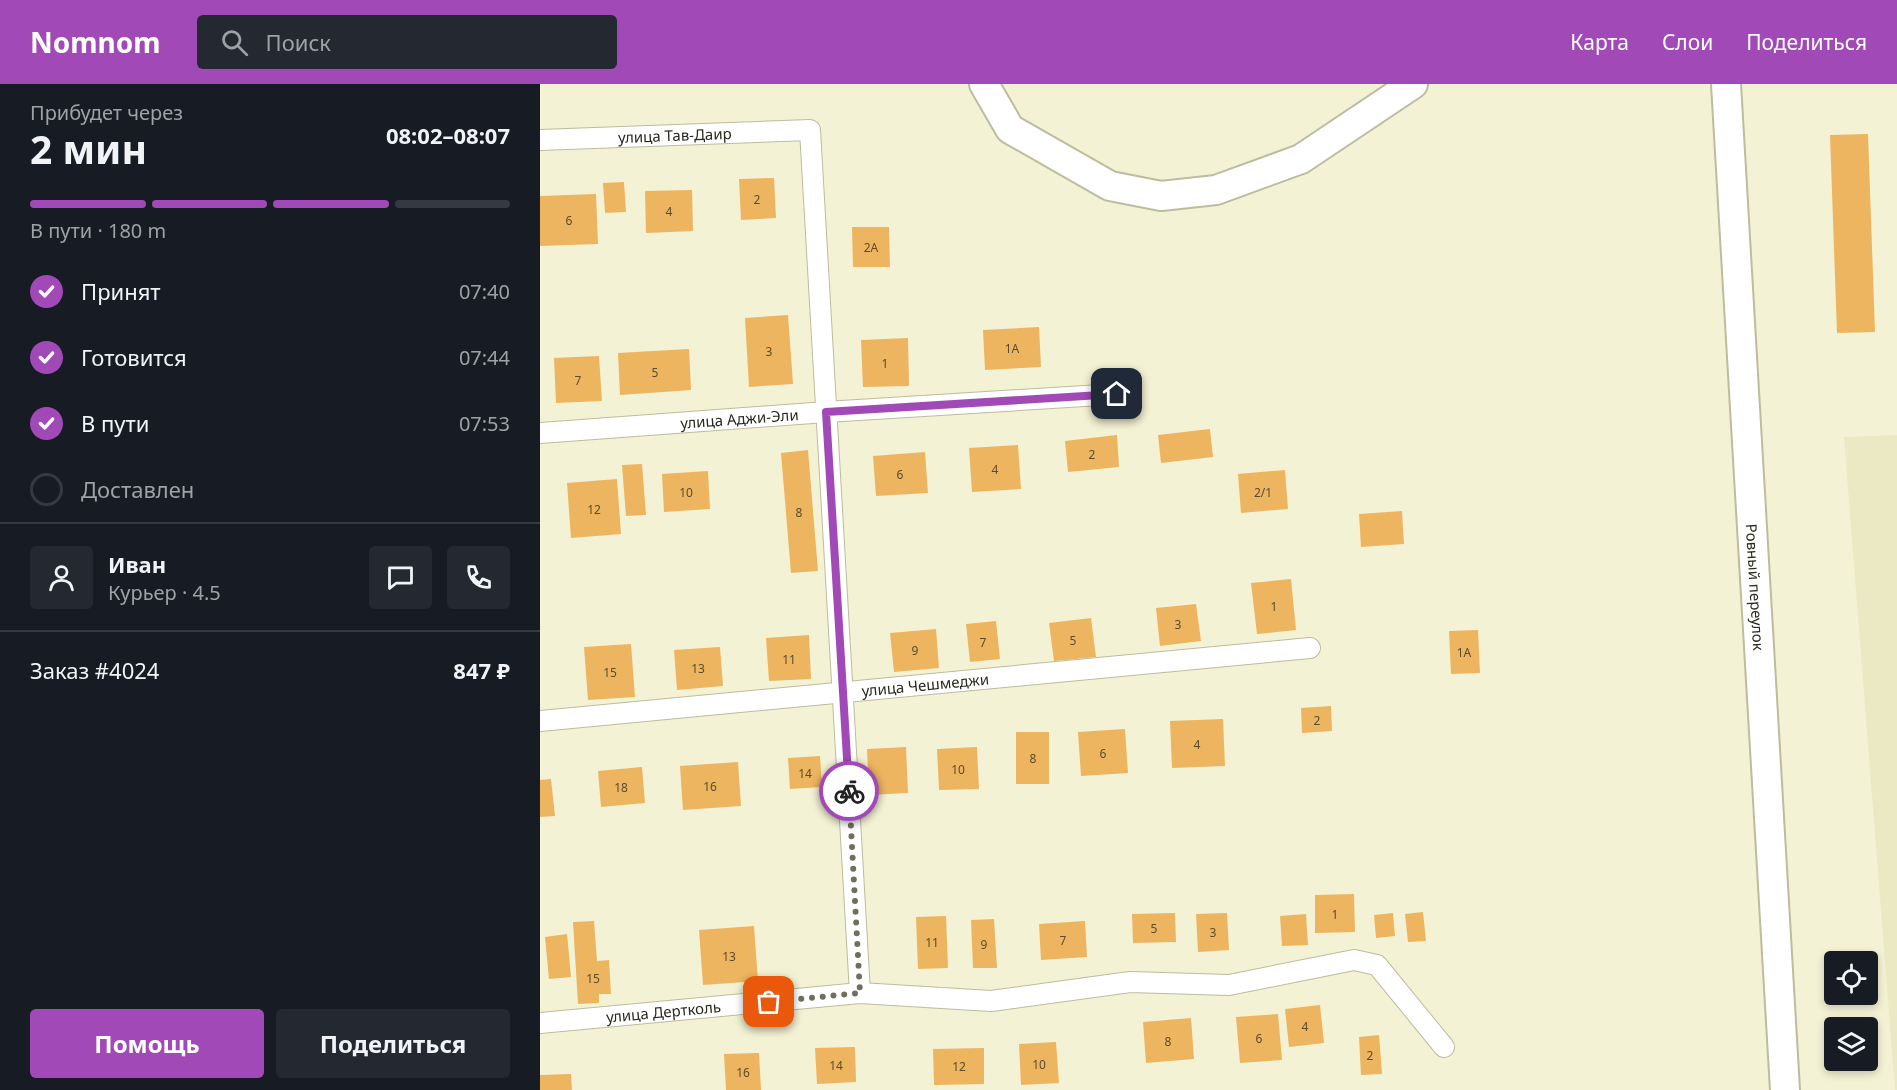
<!DOCTYPE html>
<html lang="ru">
<meta charset="utf-8">
<style>
:root{--surface:#171b24;--page:#242831;--text:#f1f3f6;--muted:#9ea1a6;--line:#363941;--accent:#a14ab7}
body{margin:0;font-family:"Noto Sans",sans-serif;background:var(--page);color:var(--text);height:100vh;display:flex;flex-direction:column;font-size:22px;white-space:nowrap}
*{box-sizing:border-box;margin:0}
p{font-size:20px;color:var(--muted)}
.icon{flex:none;width:33px;height:33px;fill:none;stroke:currentColor;stroke-width:2;stroke-linecap:round;stroke-linejoin:round}
.map{position:relative;flex:1;overflow:hidden}
.panel{display:flex;flex-direction:column;background:var(--surface);width:540px}
.panel>*{flex:none}
.tools{position:absolute;left:1284px;top:867px;display:grid;gap:12px}
.tools a{display:grid;place-items:center;width:54px;height:54px;border-radius:6px;background:var(--surface);box-shadow:0 3px 9px #0003;font-size:30px}
.pin{position:absolute;display:grid;place-items:center;width:51px;height:51px;color:#fff;margin:-26px;border-radius:12px;box-shadow:0 3px 9px #0006}
.courier{position:absolute;display:grid;place-items:center;width:60px;height:60px;margin:-30px;border:4px solid #a14ab7;border-radius:50%;background:#fff;color:#222;box-shadow:0 2px 8px #0007}
.summary em{font-style:normal;font-weight:700}
.summary div{display:flex;flex-direction:column-reverse}
.summary{display:flex;align-items:center;justify-content:space-between;height:102px;padding:0 30px}
h1{font-size:39px;font-weight:700;line-height:45px}
.bar{display:grid;grid-template-columns:repeat(4,1fr);gap:9px 6px;align-content:center;height:72px;padding:0 30px}
.bar i{height:8px;border-radius:4px;background:var(--line)}
.bar .current{background:var(--accent)}
.bar p{grid-column:span 4}
.line{display:flex;align-items:center;gap:15px;padding:0 30px;border-top:2px solid var(--line)}
.line div{flex:1}
.round{display:grid;place-items:center;flex:none;width:63px;height:63px;border-radius:6px;background:var(--page)}
ol{padding:0 30px;list-style:none}
li{display:flex;align-items:center;gap:18px;height:66px}
li p{margin-inline-start:auto}
li .icon{padding:6px;border-radius:50%;background:var(--accent);color:#fff;stroke-width:4}
li:last-child{color:var(--muted)}
li i{width:33px;height:33px;border:3px solid var(--line);border-radius:50%}
.button{display:flex;gap:12px;margin-top:auto;padding:12px 30px}
.button a{flex:1;height:69px;border-radius:6px;background:var(--accent);color:#fff;font-size:24px;font-weight:700;line-height:69px;text-align:center}
.button a+a{background:var(--page);color:var(--text)}
header{display:flex;align-items:center;gap:36px;box-sizing:border-box;height:84px;padding:0 30px;background:var(--accent);color:#fff}
header strong{font-size:28px}
nav{display:flex;gap:33px;margin-inline-start:auto;font-size:21px}
.search{width:420px;height:54px;background:var(--page);display:flex;align-items:center;gap:15px;box-sizing:border-box;padding:0 21px;border-radius:6px;color:var(--muted);font-size:22px}
main{display:flex;flex:1;min-height:0}
.map>svg:first-child{display:block}
</style>
<header>
<strong>Nomnom</strong>
<div class="search"><svg class="icon" aria-label="search" viewBox="0 0 24 24"><circle cx="10" cy="10" r="6"/><path d="M15 15l6 6"/></svg>Поиск</div>
<nav><a>Карта</a><a>Слои</a><a>Поделиться</a></nav>
</header>
<main>
<section class="panel">
<div class="summary"><div><h1>2 мин</h1><p>Прибудет через</p></div><em>08:02–08:07</em></div>
<div class="bar"><i class="current"></i><i class="current"></i><i class="current"></i><i></i><p>В пути · 180 m</p></div>
<ol>
<li><svg class="icon" aria-label="check" viewBox="0 0 24 24"><path d="M5 12l5 5 9-10"/></svg>Принят<p>07:40</p></li>
<li><svg class="icon" aria-label="check" viewBox="0 0 24 24"><path d="M5 12l5 5 9-10"/></svg>Готовится<p>07:44</p></li>
<li><svg class="icon" aria-label="check" viewBox="0 0 24 24"><path d="M5 12l5 5 9-10"/></svg>В пути<p>07:53</p></li>
<li><i></i>Доставлен</li>
</ol>
<div class="line" style="height:108px"><a class="round"><svg class="icon" aria-label="person" viewBox="0 0 24 24"><circle cx="12" cy="8" r="4"/><path d="M4 21q1-7 8-7t8 7"/></svg></a><div><b>Иван</b><p>Курьер · 4.5</p></div><a class="round"><svg class="icon" aria-label="chat" viewBox="0 0 24 24"><path d="M4 5h16v11H9l-5 4z"/></svg></a><a class="round"><svg class="icon" aria-label="phone" viewBox="0 0 24 24"><path d="M5 4h4l2 5-3 2q2 4 5 5l2-3 5 2v4C11 20 4 13 5 4z"/></svg></a></div>
<div class="line" style="height:78px"><div>Заказ #4024</div><b>847 ₽</b></div>
<div class="button"><a>Помощь</a><a>Поделиться</a></div>
</section>
<div class="map">
<svg width="1357" height="1006" viewBox="0 0 1357 1006">
<rect width="100%" height="100%" fill="#f3f2d4"/>
<path fill="#eae9c3" d="M1357,351V1006H1355L1304,353Z"/>
<path fill="#edb560" d="M1328,50L1335,248L1297,249L1290,51Z
M234,94L236,134L201,136L199,95Z
M84,98L86,128L65,129L63,99Z
M152,106L153,147L106,149L105,107Z
M56,110L58,160L0,162V112Z
M312,143H349L350,183H313Z
M248,231L253,300L209,303L205,234Z
M499,243L501,283L445,286L443,246Z
M368,254L369,302L323,303L321,256Z
M149,265L151,306L80,311L78,269Z
M59,272L62,317L16,319L14,274Z
M670,345L673,373L621,379L618,351Z
M577,351L579,383L528,388L525,357Z
M478,361L481,405L432,408L429,364Z
M268,366L278,487L251,489L241,369Z
M385,368L388,409L336,412L333,372Z
M102,380L106,431L86,432L82,381Z
M745,386L748,425L701,429L698,390Z
M168,387L170,425L124,428L122,390Z
M77,395L81,450L31,454L27,399Z
M862,427L864,460L821,463L819,430Z
M751,495L756,546L717,550L711,499Z
M656,520L661,557L620,562L616,524Z
M551,534L556,573L514,577L509,539Z
M456,537L460,575L430,578L426,540Z
M396,545L399,584L354,588L350,549Z
M938,546L940,589L911,590L909,547Z
M269,551L271,595L229,597L226,554Z
M91,560L95,613L48,616L44,563Z
M180,563L183,602L137,606L134,566Z
M791,622L792,647L762,649L761,624Z
M683,635L685,682L632,684L630,637Z
M585,645L588,689L541,692L538,648Z
M476,648H509V700H476Z
M366,663L368,709L329,711L327,665Z
M437,663L439,705L399,706L397,665Z
M280,672L282,703L250,705L248,674Z
M198,678L201,722L143,726L140,682Z
M102,683L105,719L61,723L58,687Z
M11,695L15,732L0,733V696Z
M814,810L815,848L775,849V811Z
M883,828L886,857L868,858L865,830Z
M635,829L636,858L593,859L592,830Z
M687,829L689,866L658,868L656,830Z
M853,829L855,852L836,854L834,831Z
M766,830L768,861L742,862L740,832Z
M406,832L408,884L378,885L376,833Z
M454,835L457,884H433L431,836Z
M54,837L57,877L69,876L71,910H59V919L38,920L33,838Z
M545,837L547,873L501,876L499,840Z
M214,842L218,897L163,901L159,846Z
M27,850L31,893L9,895L5,853Z
M780,921L784,959L749,963L745,925Z
M738,930L742,976L700,979L696,933Z
M651,934L654,975L606,979L603,938Z
M839,951L842,990L821,991L819,953Z
M516,958L519,999L481,1001L479,960Z
M315,963L316,998L277,1000L275,964Z
M444,964V1000L394,1001L393,965Z
M219,969L221,1006H186L184,970Z
M31,990L32,1006H0V991Z"/>
<g fill="none" stroke-linecap="round" stroke-linejoin="round">
<defs>
<g id="street">
<path id="s1" d="M0,56L270,46L320,909"/>
<path id="s2" d="M0,349L286,328L577,310"/>
<path id="s3" d="M0,637L770,564"/>
<path id="s4" d="M0,939L320,909L451,917L590,898L689,901L814,876L837,881L904,963"/>
</g>
<g id="secondary">
<path d="M444,0L470,45L570,102L621,112L676,106L761,75L873,0"/>
<path id="s5" d="M1186,0L1245,1006"/>
</g>
</defs>
<use href="#street" stroke="#bdbc9f" stroke-width="22"/>
<use href="#secondary" stroke="#bdbc9f" stroke-width="32"/>
<use href="#street" stroke="#fff" stroke-width="20"/>
<use href="#secondary" stroke="#fff" stroke-width="28"/>
</g>
<g fill="none" stroke-linecap="round" stroke-linejoin="round">
<path stroke="#706f5e" stroke-width="6" stroke-dasharray="0 10.8" d="M229,918L320,909L309,707"/>
<path stroke="#a14ab7" stroke-width="8" d="M309,707L286,328L577,310"/>
</g>
<g text-anchor="middle" dominant-baseline="central" stroke-width="4.5" stroke-linejoin="round" paint-order="stroke">
<g font-size="12" fill="#5a4c2e">
<text x="217" y="115">2</text>
<text x="129" y="127">4</text>
<text x="29" y="136">6</text>
<text x="331" y="163">2А</text>
<text x="472" y="264">1А</text>
<text x="229" y="267">3</text>
<text x="345" y="279">1</text>
<text x="115" y="288">5</text>
<text x="38" y="296">7</text>
<text x="552" y="370">2</text>
<text x="455" y="385">4</text>
<text x="360" y="390">6</text>
<text x="146" y="408">10</text>
<text x="723" y="408">2/1</text>
<text x="54" y="425">12</text>
<text x="259" y="428">8</text>
<text x="734" y="522">1</text>
<text x="638" y="540">3</text>
<text x="533" y="556">5</text>
<text x="443" y="558">7</text>
<text x="375" y="566">9</text>
<text x="924" y="568">1А</text>
<text x="249" y="575">11</text>
<text x="158" y="584">13</text>
<text x="70" y="588">15</text>
<text x="777" y="636">2</text>
<text x="657" y="660">4</text>
<text x="563" y="669">6</text>
<text x="493" y="674">8</text>
<text x="418" y="685">10</text>
<text x="265" y="689">14</text>
<text x="170" y="702">16</text>
<text x="81" y="703">18</text>
<text x="795" y="830">1</text>
<text x="614" y="844">5</text>
<text x="673" y="848">3</text>
<text x="523" y="856">7</text>
<text x="392" y="858">11</text>
<text x="444" y="860">9</text>
<text x="189" y="872">13</text>
<text x="53" y="894">15</text>
<text x="765" y="942">4</text>
<text x="719" y="954">6</text>
<text x="628" y="957">8</text>
<text x="830" y="971">2</text>
<text x="499" y="980">10</text>
<text x="296" y="981">14</text>
<text x="419" y="982">12</text>
<text x="203" y="988">16</text>
</g>
<g font-size="15" fill="#29291e" stroke="#fffef2">
<text stroke="none"><textPath href="#s1" startOffset="135">улица Тав-Даир</textPath></text>
<text stroke="none"><textPath href="#s2" startOffset="200">улица Аджи-Эли</textPath></text>
<text stroke="none"><textPath href="#s5" startOffset="504">Ровный переулок</textPath></text>
<text stroke="none"><textPath href="#s3" startOffset="387">улица Чешмеджи</textPath></text>
<text stroke="none"><textPath href="#s4" startOffset="124">улица Дертколь</textPath></text>
</g>
</g>
</svg>
<div class="tools">
<a><svg class="icon" aria-label="locate" viewBox="0 0 24 24"><circle cx="12" cy="12" r="6"/><path d="M12 2v4M12 18v4M2 12h4M18 12h4"/></svg></a>
<a><svg class="icon" aria-label="layers" viewBox="0 0 24 24"><path d="M12 4l9 5-9 5-9-5zM3 14l9 5 9-5"/></svg></a>
</div>
<div class="pin" style="left:229px;top:918px;background:#ea580c"><svg class="icon" aria-label="bag" viewBox="0 0 24 24"><path d="M5 8h14l-1 12H6zM9 8a3 3 0 0 1 6 0"/></svg></div>
<div class="pin" style="left:577px;top:310px;background:#1f2937"><svg class="icon" aria-label="home" viewBox="0 0 24 24"><path d="M3 11l9-7 9 7M6 9v11h12V9"/></svg></div>
<div class="courier" style="left:309px;top:707px"><svg class="icon" aria-label="bike" viewBox="0 0 24 24"><circle cx="6" cy="16" r="4"/><circle cx="18" cy="16" r="4"/><path d="M6 16l4-8h5l3 8M10 8l3 8H6M13 5h3"/></svg></div>
</div>
</main>
